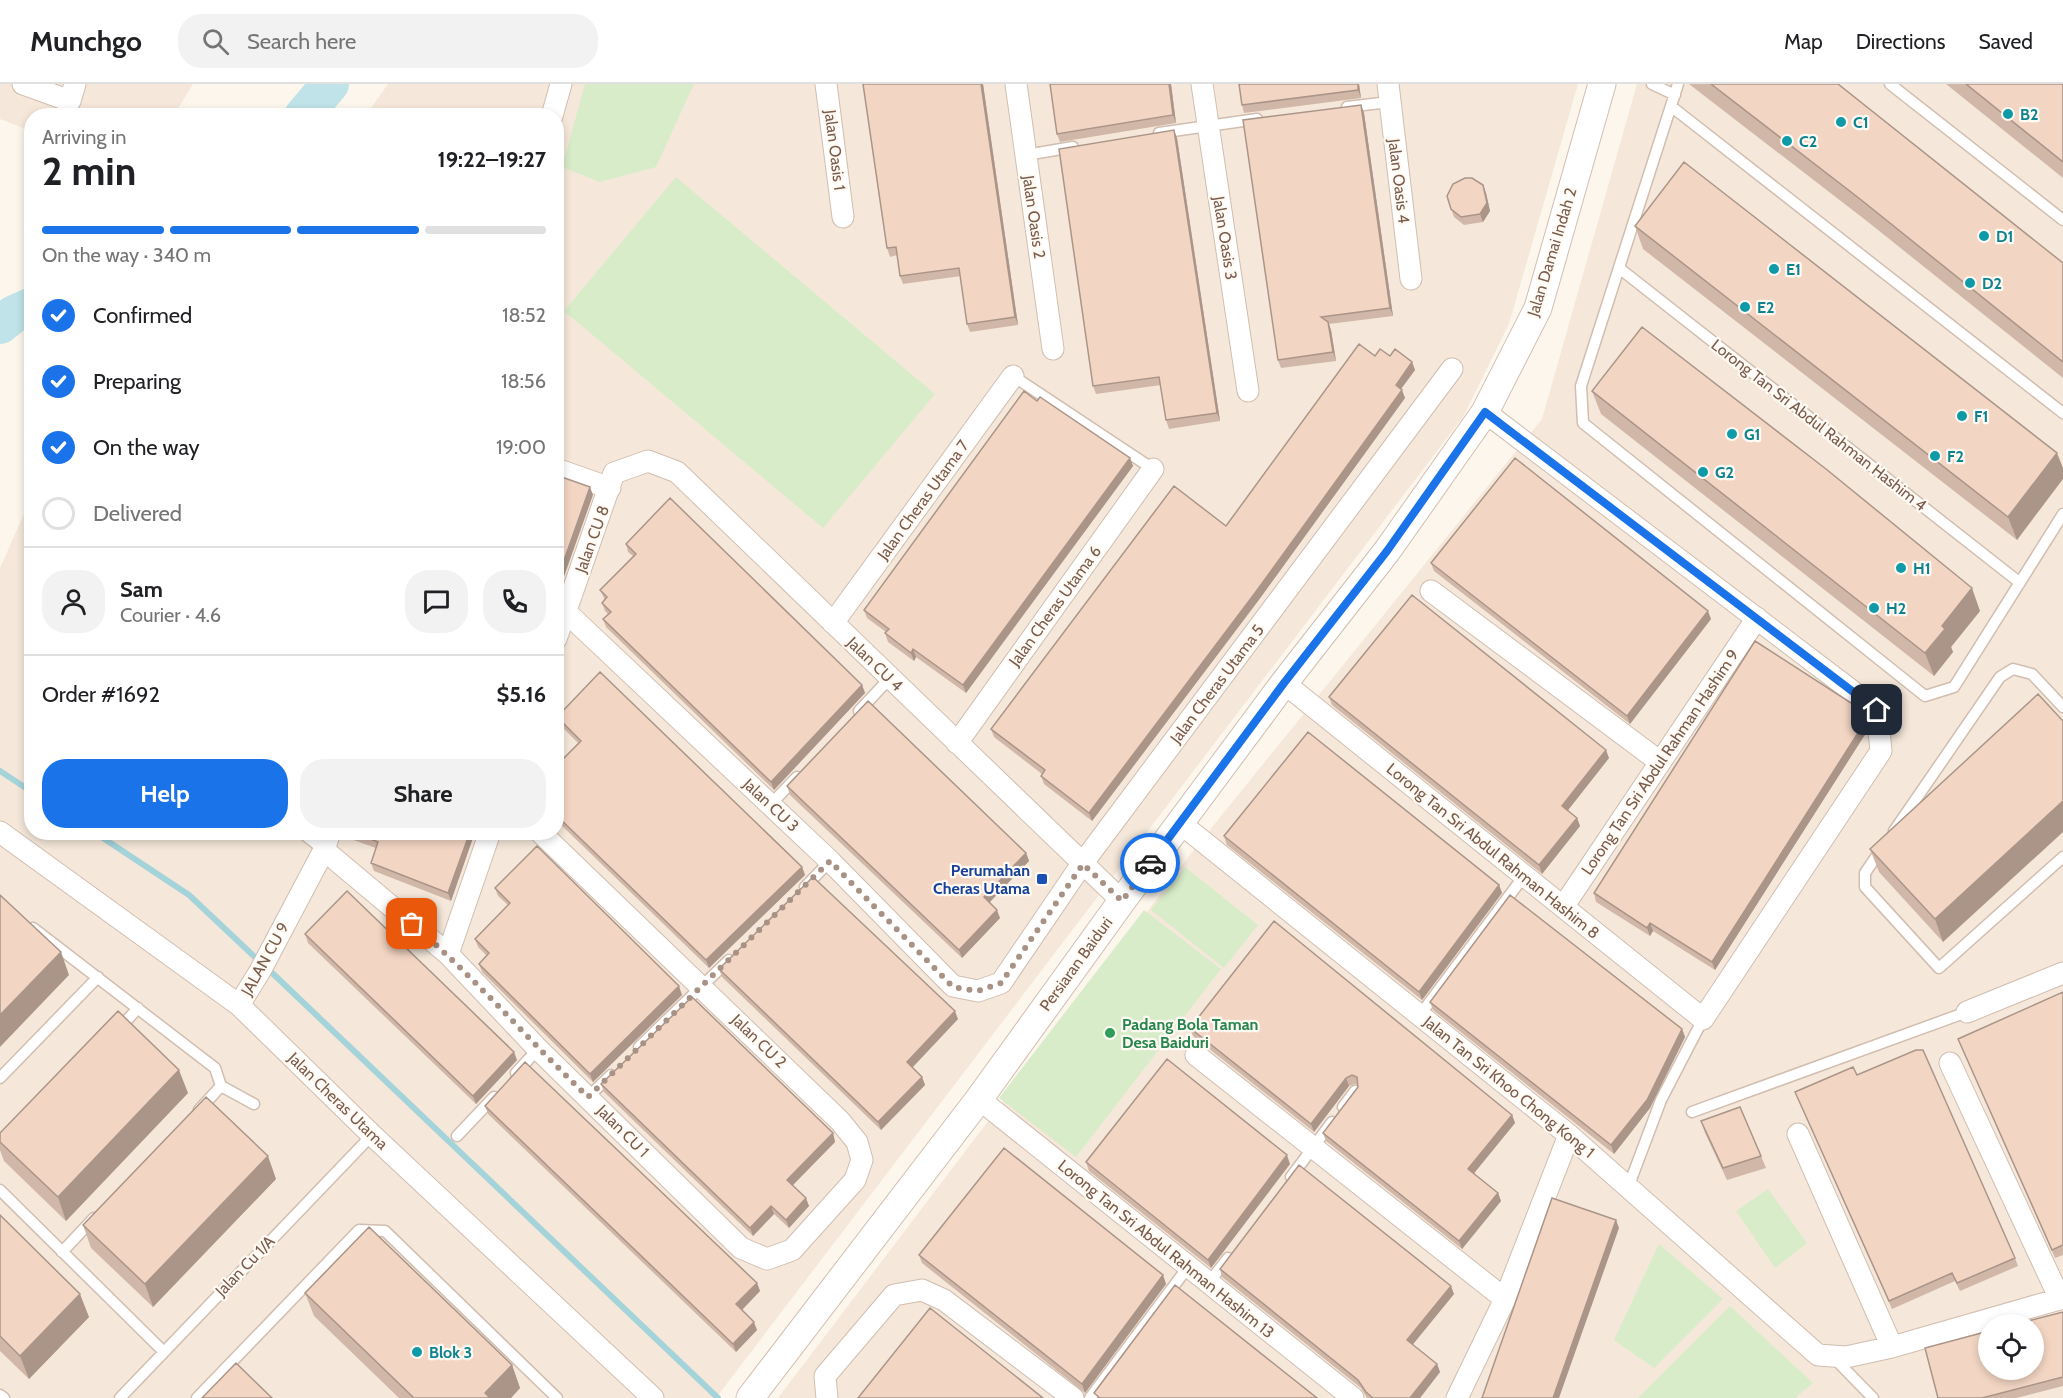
<!DOCTYPE html>
<meta charset="utf-8">
<style>
:root{--surface:#fff;--page:#f2f2f2;--text:#202124;--muted:#757577;--line:#e0e0e0;--accent:#1a73e8}
body{margin:0;font-family:Cabin,sans-serif;background:var(--page);color:var(--text);height:100vh;display:flex;flex-direction:column;font-size:22px;white-space:nowrap}
*{box-sizing:border-box;margin:0}
p{font-size:20px;color:var(--muted)}
.icon{flex:none;width:33px;height:33px;fill:none;stroke:currentColor;stroke-width:2;stroke-linecap:round;stroke-linejoin:round}
.map{position:relative;flex:1;overflow:hidden}
.panel{position:absolute;left:24px;top:24px;width:540px;height:732px;display:flex;flex-direction:column;background:var(--surface);border-radius:24px;box-shadow:0 3px 9px #0003}
.panel>*{flex:none}
.buttons{position:absolute;left:1978px;top:1230px;display:grid;gap:12px}
.buttons a{display:grid;place-items:center;width:66px;height:66px;border-radius:50%;background:var(--surface);box-shadow:0 3px 9px #0003;font-size:30px}
.pin{position:absolute;display:grid;place-items:center;width:51px;height:51px;color:#fff;margin:-26px;border-radius:12px;box-shadow:0 3px 9px #0006}
.courier{position:absolute;display:grid;place-items:center;width:60px;height:60px;margin:-30px;border:4px solid #1a73e8;border-radius:50%;background:#fff;color:#222;box-shadow:0 2px 8px #0007}
.overview em{font-style:normal;font-weight:700}
.overview div{display:flex;flex-direction:column-reverse}
.overview{display:flex;align-items:center;justify-content:space-between;height:102px;padding:0 18px}
h1{font-size:39px;font-weight:700;line-height:45px}
.bar{display:grid;grid-template-columns:repeat(4,1fr);gap:9px 6px;align-content:center;height:72px;padding:0 18px}
.bar i{height:8px;border-radius:4px;background:var(--line)}
.bar .on{background:var(--accent)}
.bar p{grid-column:span 4}
.line{display:flex;align-items:center;gap:15px;padding:0 18px;border-top:2px solid var(--line)}
.line div{flex:1}
.round{display:grid;place-items:center;flex:none;width:63px;height:63px;border-radius:24px;background:var(--page)}
ol{padding:0 18px;list-style:none}
li{display:flex;align-items:center;gap:18px;height:66px}
li p{margin-inline-start:auto}
li .icon{padding:6px;border-radius:50%;background:var(--accent);color:#fff;stroke-width:4}
li:last-child{color:var(--muted)}
li i{width:33px;height:33px;border:3px solid var(--line);border-radius:50%}
.action{display:flex;gap:12px;margin-top:auto;padding:12px 18px}
.action a{flex:1;height:69px;border-radius:24px;background:var(--accent);color:#fff;font-size:24px;font-weight:700;line-height:69px;text-align:center}
.action a+a{background:var(--page);color:var(--text)}
header{display:flex;align-items:center;gap:36px;box-sizing:border-box;height:84px;padding:0 30px;background:var(--surface);border-bottom:2px solid var(--line)}
header strong{font-size:28px}
nav{display:flex;gap:33px;margin-inline-start:auto;font-size:21px}
.search{width:420px;height:54px;background:var(--page);display:flex;align-items:center;gap:15px;box-sizing:border-box;padding:0 21px;border-radius:24px;color:var(--muted);font-size:22px}
.map>svg:first-child{display:block}
</style>
<header>
<strong>Munchgo</strong>
<div class="search"><svg class="icon" aria-label="search" viewBox="0 0 24 24"><circle cx="10" cy="10" r="6"/><path d="M15 15l6 6"/></svg>Search here</div>
<nav><a>Map</a><a>Directions</a><a>Saved</a></nav>
</header>
<div class="map">
<svg width="2063" height="1314" viewBox="0 0 2063 1314">
<rect width="100%" height="100%" fill="#fdf6ec"/>
<path fill="#f5e8da" fill-rule="evenodd" d="M0,0H193L174,31L32,32L31,47L0,35Z
M388,0H1578L1509,240L1463,333L716,1314H0V484L31,414L32,748H556V32L366,31Z
M1637,0H2063V1314H778L1196,763L1542,335ZM1989,1240H2034V1286H1989Z"/>
<path fill="#d8ecc9" d="M585,0H694L656,83L600,98L562,83Z
M676,93L935,310L823,444L564,227Z
M1185,783L1258,841L1224,884L1151,826Z
M1144,826L1221,885L1076,1073L999,1014Z
M1768,1105L1807,1159L1775,1184L1736,1127Z
M1659,1160L1723,1215L1654,1284L1614,1256Z
M1730,1222L1813,1299L1795,1314H1638Z"/>
<g fill="none" stroke-linecap="round" stroke-linejoin="round">
<path stroke="#a5d3da" stroke-width="6" d="M0,687L32,708
M94,748L189,811L259,877
M267,884L718,1314"/>
<path stroke="#bfe3e8" stroke-width="38" d="M303,32L330,0
M0,241L14,230L32,222"/>
<defs>
<path id="service" d="M1652,0L1675,11
M1678,0L1581,302L1583,339L1925,612L1954,603L2063,430
M1890,0L2063,136
M1347,23L1389,18
M1672,23L2063,329
M1159,49L1257,35
M1026,71L1073,63
M1619,184L2019,498
M1013,292L1153,385
M859,627L890,594
M770,721L797,693
M1894,747L2000,593L2013,585L2032,590L2063,623
M301,748L324,766
M1882,764L1865,789V803L1939,884L2063,773
M805,803L830,777
M33,844L215,984L221,1002L254,1020
M1420,931L1524,792
M118,946L138,924
M639,963L729,876
M516,989L538,965
M0,994L98,893
M588,1013L611,991
M1343,1023L1355,1007
M199,1026L221,1002
M1692,1028L1967,928
M457,1052L494,1013
M1291,1093L1332,1038
M1629,1101L1661,1016L1703,935
M0,1106L163,1267
M62,1168L94,1134
M1208,1200L1228,1174
M1834,1274L1873,1314
M0,1311L4,1314
M120,1314L372,1051
M197,1314L359,1146L385,1147L557,1314
M1090,1314L1188,1183"/>
<path id="minor" d="M23,0L70,17L75,0
M826,0L843,133
M1016,0L1053,265
M1202,0L1248,307
M1388,0L1411,195
M552,32L561,0
M556,385L610,404
M1431,507L1660,678
M566,528L830,777L953,902L978,907L1001,899L1082,780L1452,285
M833,539L1013,292
M556,555L614,389L648,377L677,388L1122,817
M1284,599L1703,935L1881,667L1877,626L1485,328
M957,659L1153,385
M1180,739L1569,1051L1818,1271L1846,1273L1892,1263L2063,1214
M0,748L239,921L372,1051L653,1314
M324,766L448,870L538,965L741,1164L767,1175L792,1166L855,1096L862,1076L857,1058L840,1037L540,748
M1563,823L1757,534
M448,870L490,748
M239,921L260,887L324,766L330,748
M1967,928L2063,889
M1196,971L1505,1215
M1950,979L2060,1215
M979,1015L1353,1314
M1798,1050L1892,1263
M827,1314L825,1292L894,1211L922,1206L944,1216L1073,1314
M1457,1314L1505,1215L1569,1051"/>
<path id="tertiary" d="M750,1314L979,1015L1122,817L1284,599L1387,467L1485,328L1538,224L1602,0"/>
</defs>
<use href="#service" stroke="#d1beb0" stroke-width="13"/>
<use href="#minor" stroke="#d1beb0" stroke-width="23"/>
<use href="#tertiary" stroke="#d1beb0" stroke-width="29"/>
<use href="#service" stroke="#fff" stroke-width="10"/>
<use href="#minor" stroke="#fff" stroke-width="21"/>
<use href="#tertiary" stroke="#fff" stroke-width="27"/>
</g>
<path fill="#d1b7a8" d="M863,0H983L1018,241L970,248L967,240L961,192L903,200L900,192L897,171L890,173L887,164Z
M1171,0L1176,39L1060,58L1057,50Z
M1239,0H1359L1361,14L1244,29L1242,21Z
M1689,0H1838L2063,179V294L1868,138Z
M1946,0H2063V94Z
M1361,21L1364,29L1393,232L1329,240L1331,246L1336,277L1281,284L1278,276Z
M1177,54L1220,337L1169,345L1166,336L1161,301L1096,310L1093,302Z
M1483,101L1486,109L1490,127L1483,138L1464,141L1454,133L1451,125Z
M1635,142L2063,384L2017,456L1643,165Z
M1375,272H1390L1412,278L1415,286L1401,305L1405,314L1258,517L1092,737L1044,700L1041,692L1042,690L994,653L991,645L1226,442Z
M1592,307L1980,527L1951,563L1953,568L1934,592L1601,330Z
M1037,317L1130,374L1133,382L966,609L916,573L914,577L888,558L885,549L886,548L867,534L864,526Z
M626,460L862,601L865,609L774,706L606,543L603,535L608,530L605,527L602,519L605,516L600,506L633,472L628,468Z
M1431,479L1711,535L1630,640L1434,487Z
M1329,613L1609,674L1568,726L1577,734L1580,742L1542,790L1332,621Z
M1862,626L1865,634L1866,649L1715,886L1653,847L1650,852L1596,818L1594,809Z
M557,633L802,783L805,791L709,884L556,736V682L578,659L560,641Z
M2063,637L1943,858L1879,788L1870,765Z
M787,702L1026,769L1029,777L989,819L1000,834L962,874L790,711Z
M343,748H475L451,817L374,787L371,779L376,764L345,753Z
M1224,752L1499,801L1502,809L1422,916L1227,761Z
M495,804L682,911L593,998L482,888L479,880L487,872L478,863L475,855L508,821L498,812Z
M305,850L517,976L476,1020L308,859Z
M719,885L958,935L912,984L922,993L925,1001L881,1046L722,893Z
M2063,908V1171L2055,1174L1958,955Z
M1430,918L1682,945L1685,953L1650,1024L1614,1070L1433,926Z
M1190,944L1512,1031L1515,1039L1474,1089L1498,1109L1501,1117L1462,1165L1326,1057L1323,1049L1358,1003V1001L1355,1000L1349,1002L1314,1048L1193,952Z
M1857,991L2015,1174L2018,1182L1960,1207L1955,1197L1892,1225L1795,1008Z
M601,1000L833,1049L835,1058L793,1101L809,1122L789,1144L774,1130L753,1152L604,1008Z
M188,1009L66,1137L4,1077L0,1066V1049Z
M485,1022L757,1199L760,1207L742,1226L757,1246L736,1268L488,1030Z
M1701,1037L1761,1072L1766,1084L1727,1096L1705,1049Z
M1086,1078L1290,1080L1211,1184L1089,1087Z
M276,1095L153,1223L91,1164L83,1141Z
M0,1131L89,1233L29,1295L0,1267Z
M919,1171L1163,1191L1166,1200L1085,1309L922,1179Z
M1220,1185L1454,1210L1412,1261L1437,1280L1440,1288L1420,1314H1367L1361,1304L1222,1193Z
M305,1209L512,1281L520,1304L511,1314H399L314,1232Z
M2063,1228V1302L2016,1314H1938Z"/>
<path fill="#aa9588" d="M981,0H983L1018,241L1015,233Z
M1169,0H1171L1176,39L1173,31Z
M1358,0H1359L1361,14L1358,6Z
M1361,21L1364,29L1393,232L1390,224Z
M1174,46L1177,54L1220,337L1217,329Z
M1483,101L1486,109L1490,127L1483,138L1480,130Z
M1328,238L1331,246L1336,277L1333,268Z
M1412,278L1415,286L1398,309L1396,301Z
M1402,306L1405,314L1258,517L1092,737L1089,729Z
M2057,369L2063,384V395L2017,456L2008,433Z
M1130,374L1133,382L966,609L963,601Z
M590,403L593,411L556,515V499Z
M1972,504L1980,527L1951,563L1953,568L1934,592L1925,569L1942,542Z
M1708,527L1711,535L1630,640L1627,632Z
M913,565L916,573L914,577L911,569Z
M862,601L865,609L774,706L771,698Z
M1862,626L1865,634L1866,649L1715,886L1712,878Z
M1606,666L1609,674L1565,730L1562,722Z
M2063,717V748L1943,858L1935,835Z
M1577,734L1580,742L1542,790L1539,781Z
M470,748H475L451,817L448,809Z
M1026,769L1029,777L987,821L984,813Z
M802,783L805,791L709,884L706,876Z
M1499,801L1502,809L1422,916L1419,908Z
M997,826L1000,834L962,874L959,866Z
M1650,839L1653,847L1650,852L1647,844Z
M61,868L69,891L0,963V931Z
M679,902L682,911L593,998L590,990Z
M955,927L958,935L909,987L907,978Z
M1682,945L1685,953L1650,1024L1614,1070L1611,1061Z
M514,968L517,976L476,1020L473,1012Z
M179,986L188,1009L66,1137L58,1113Z
M922,993L925,1001L881,1046L878,1038Z
M1346,994L1349,1002L1314,1048L1311,1040Z
M1512,1031L1515,1039L1471,1093L1468,1085Z
M833,1049L835,1058L790,1104L787,1096Z
M1287,1071L1290,1080L1211,1184L1208,1176Z
M268,1072L276,1095L153,1223L145,1200Z
M1498,1109L1501,1117L1462,1165L1459,1157Z
M806,1114L809,1122L789,1144L786,1136Z
M771,1122L774,1130L753,1152L750,1144Z
M1616,1136L1619,1144L1559,1314H1553Z
M1163,1191L1166,1200L1085,1309L1082,1300Z
M757,1199L760,1207L739,1229L736,1220Z
M1451,1202L1454,1210L1410,1264L1407,1256Z
M80,1210L89,1233L29,1295L20,1272Z
M754,1238L757,1246L736,1268L733,1260Z
M1437,1280L1440,1288L1420,1314H1410Z
M512,1281L520,1304L511,1314H487L485,1309Z"/>
<path fill="#f3d5c3" stroke="#aa9588" stroke-width="1.5" d="M863,0H981L1015,233L967,240L959,184L900,192L896,163L887,164Z
M1050,0H1169L1173,31L1057,50Z
M1239,0H1358V6L1242,21Z
M1711,0H1838L2063,179V278L1860,115Z
M1966,0H2063V78Z
M1361,21L1390,224L1321,233L1328,238L1333,268L1278,276L1243,36Z
M1174,46L1217,329L1166,336L1159,293L1093,302L1059,65Z
M1684,78L2057,369L2008,433L1635,142Z
M1465,94H1472L1483,101L1487,119L1480,130L1461,133L1451,125L1447,112L1453,100Z
M1642,243L1826,385L1972,504L1942,542L1945,545L1925,569L1592,307Z
M1359,260L1375,272L1380,265L1390,272L1395,265L1412,278L1396,301L1402,306L1255,509L1089,729L1041,692L1045,686L991,645L1174,402L1226,442Z
M1024,307L1037,317L1040,313L1130,374L963,601L913,565L911,569L885,549L889,545L864,526Z
M1515,374L1708,527L1627,632L1431,479Z
M556,391L590,403L556,499Z
M670,414L862,601L771,698L603,535L611,528L602,519L607,513L600,506L636,470L626,460Z
M1412,511L1606,666L1562,722L1577,734L1539,781L1329,613Z
M1755,557L1862,626L1863,641L1712,878L1650,839L1647,844L1594,809Z
M600,588L802,783L706,876L556,731V682L581,657L557,633Z
M2038,610L2063,637V717L1935,835L1870,765Z
M868,617L1026,769L984,813L997,826L959,866L787,702Z
M1308,648L1499,801L1419,908L1224,752Z
M353,748H470L448,809L371,779L378,758Z
M537,762L679,902L590,990L479,880L489,869L475,855L510,819L495,804Z
M813,793L955,927L907,978L922,993L878,1038L719,885Z
M347,807L514,968L473,1012L305,850Z
M0,811L61,868L0,931Z
M1510,811L1682,945L1647,1016L1611,1061L1430,918Z
M1274,837L1512,1031L1468,1085L1498,1109L1459,1157L1323,1049L1358,1003L1357,993L1352,991L1346,994L1311,1040L1190,944Z
M2063,908V1161L2052,1166L1958,955Z
M692,913L833,1049L787,1096L806,1114L786,1136L771,1122L750,1144L601,1000Z
M118,927L179,986L58,1113L0,1058V1049Z
M1916,966H1923L2015,1174L1957,1199L1952,1189L1889,1217L1795,1008L1853,983L1857,991Z
M1167,975L1287,1071L1208,1176L1086,1078Z
M525,978L757,1199L736,1220L754,1238L733,1260L485,1022Z
M206,1013L268,1072L145,1200L83,1141Z
M1740,1023L1761,1072L1723,1084L1701,1037Z
M1004,1064L1163,1191L1082,1300L919,1171Z
M1299,1081L1451,1202L1407,1256L1437,1280L1410,1314H1373L1366,1308L1358,1296L1220,1185Z
M1552,1114L1616,1136L1553,1314H1482Z
M0,1131L80,1210L20,1272L0,1252Z
M369,1143L512,1281L485,1309L490,1314H414L305,1209Z
M1175,1201L1317,1314H1100L1094,1309Z
M930,1224L1043,1314H858Z
M2063,1228V1293L1982,1314H1938L1925,1264L1989,1247V1286H2034V1240H2016Z
M236,1279L272,1314H202Z"/>
<g fill="none" stroke-linecap="round" stroke-linejoin="round">
<path stroke="#a89285" stroke-width="6" stroke-dasharray="0 10.8" d="M412,840C475,893 529,957 588,1013L830,777L953,903L978,907L1001,899L1083,780L1122,817L1150,779"/>
<path stroke="#1a73e8" stroke-width="8" d="M1150,779L1284,599L1387,467L1485,328L1877,626"/>
</g>
<g fill="#0f9aa8" stroke="#fffaf3" stroke-width="2">
<circle cx="2008" cy="30" r="6"/>
<circle cx="1841" cy="38" r="6"/>
<circle cx="1787" cy="57" r="6"/>
<circle cx="1984" cy="152" r="6"/>
<circle cx="1774" cy="185" r="6"/>
<circle cx="1970" cy="199" r="6"/>
<circle cx="1745" cy="223" r="6"/>
<circle cx="1962" cy="332" r="6"/>
<circle cx="1732" cy="350" r="6"/>
<circle cx="1935" cy="372" r="6"/>
<circle cx="1703" cy="388" r="6"/>
<circle cx="1901" cy="484" r="6"/>
<circle cx="1874" cy="524" r="6"/>
<circle cx="417" cy="1268" r="6"/>
</g>
<rect fill="#1a4fb4" stroke="#fffaf3" stroke-width="2" x="1036" y="789" width="12" height="12" rx="3"/>
<circle fill="#2e9e5b" stroke="#fffaf3" stroke-width="2" cx="1110" cy="949" r="6"/>
<g text-anchor="middle" dominant-baseline="central" stroke-width="4.5" stroke-linejoin="round" paint-order="stroke">
<g font-size="16" font-weight="bold" fill="#0d838f" stroke="#fffaf3" text-anchor="start">
<text x="2020" y="30">B2</text>
<text x="1853" y="38">C1</text>
<text x="1799" y="57">C2</text>
<text x="1996" y="152">D1</text>
<text x="1786" y="185">E1</text>
<text x="1982" y="199">D2</text>
<text x="1757" y="223">E2</text>
<text x="1974" y="332">F1</text>
<text x="1744" y="350">G1</text>
<text x="1947" y="372">F2</text>
<text x="1715" y="388">G2</text>
<text x="1913" y="484">H1</text>
<text x="1886" y="524">H2</text>
<text x="429" y="1268">Blok 3</text>
</g>
<g font-size="16" fill="#7a5c4d" stroke="#fffaf3">
<text transform="translate(835 66) rotate(83)">Jalan Oasis 1</text>
<text transform="translate(1399 97) rotate(83)">Jalan Oasis 4</text>
<text transform="translate(1034 133) rotate(82)">Jalan Oasis 2</text>
<text transform="translate(1225 154) rotate(81)">Jalan Oasis 3</text>
<text transform="translate(1552 168) rotate(-73)">Jalan Damai Indah 2</text>
<text transform="translate(1819 341) rotate(38)">Lorong Tan Sri Abdul Rahman Hashim 4</text>
<text transform="translate(923 416) rotate(-54)">Jalan Cheras Utama 7</text>
<text transform="translate(592 455) rotate(-70)">Jalan CU 8</text>
<text transform="translate(1055 522) rotate(-54)">Jalan Cheras Utama 6</text>
<text transform="translate(875 580) rotate(44)">Jalan CU 4</text>
<text transform="translate(1217 600) rotate(-53)">Jalan Cheras Utama 5</text>
<text transform="translate(1660 678) rotate(-56)">Lorong Tan Sri Abdul Rahman Hashim 9</text>
<text transform="translate(771 721) rotate(43)">Jalan CU 3</text>
<text transform="translate(1493 767) rotate(39)">Lorong Tan Sri Abdul Rahman Hashim 8</text>
<text transform="translate(265 875) rotate(-61)">JALAN CU 9</text>
<text transform="translate(1076 880) rotate(-54)">Persiaran Baiduri</text>
<text transform="translate(759 957) rotate(44)">Jalan CU 2</text>
<text transform="translate(1509 1003) rotate(39)">Jalan Tan Sri Khoo Chong Kong 1</text>
<text transform="translate(338 1017) rotate(44)">Jalan Cheras Utama</text>
<text transform="translate(623 1047) rotate(45)">Jalan CU 1</text>
<text transform="translate(1166 1165) rotate(39)">Lorong Tan Sri Abdul Rahman Hashim 13</text>
<text transform="translate(245 1182) rotate(-46)">Jalan Cu 1/A</text>
</g>
<g font-size="16" font-weight="bold" fill="#164399" stroke="#fffaf3" text-anchor="end">
<text x="1030" y="786">Perumahan<tspan x="1030" dy="18">Cheras Utama</tspan></text>
</g>
<g font-size="16" font-weight="bold" fill="#27864d" stroke="#fffaf3" text-anchor="start">
<text x="1122" y="940">Padang Bola Taman<tspan x="1122" dy="18">Desa Baiduri</tspan></text>
</g>
</g>
</svg>
<div class="buttons">
<a><svg class="icon" aria-label="locate" viewBox="0 0 24 24"><circle cx="12" cy="12" r="6"/><path d="M12 2v4M12 18v4M2 12h4M18 12h4"/></svg></a>
</div>
<div class="pin" style="left:412px;top:840px;background:#ea580c"><svg class="icon" aria-label="bag" viewBox="0 0 24 24"><path d="M5 8h14l-1 12H6zM9 8a3 3 0 0 1 6 0"/></svg></div>
<div class="pin" style="left:1877px;top:626px;background:#1f2937"><svg class="icon" aria-label="home" viewBox="0 0 24 24"><path d="M3 11l9-7 9 7M6 9v11h12V9"/></svg></div>
<div class="courier" style="left:1150px;top:779px"><svg class="icon" aria-label="car" viewBox="0 0 24 24"><path d="M5 17H2v-5l4-1 3-4h7l3 4 3 1v5h-3M9 17h6M6 11h13"/><circle cx="7" cy="17" r="2"/><circle cx="17" cy="17" r="2"/></svg></div>
<section class="panel">
<div class="overview"><div><h1>2 min</h1><p>Arriving in</p></div><em>19:22–19:27</em></div>
<div class="bar"><i class="on"></i><i class="on"></i><i class="on"></i><i></i><p>On the way · 340 m</p></div>
<ol>
<li><svg class="icon" aria-label="check" viewBox="0 0 24 24"><path d="M5 12l5 5 9-10"/></svg>Confirmed<p>18:52</p></li>
<li><svg class="icon" aria-label="check" viewBox="0 0 24 24"><path d="M5 12l5 5 9-10"/></svg>Preparing<p>18:56</p></li>
<li><svg class="icon" aria-label="check" viewBox="0 0 24 24"><path d="M5 12l5 5 9-10"/></svg>On the way<p>19:00</p></li>
<li><i></i>Delivered</li>
</ol>
<div class="line" style="height:108px"><a class="round"><svg class="icon" aria-label="person" viewBox="0 0 24 24"><circle cx="12" cy="8" r="4"/><path d="M4 21q1-7 8-7t8 7"/></svg></a><div><b>Sam</b><p>Courier · 4.6</p></div><a class="round"><svg class="icon" aria-label="chat" viewBox="0 0 24 24"><path d="M4 5h16v11H9l-5 4z"/></svg></a><a class="round"><svg class="icon" aria-label="phone" viewBox="0 0 24 24"><path d="M5 4h4l2 5-3 2q2 4 5 5l2-3 5 2v4C11 20 4 13 5 4z"/></svg></a></div>
<div class="line" style="height:78px"><div>Order #1692</div><b>$5.16</b></div>
<div class="action"><a>Help</a><a>Share</a></div>
</section>
</div>
